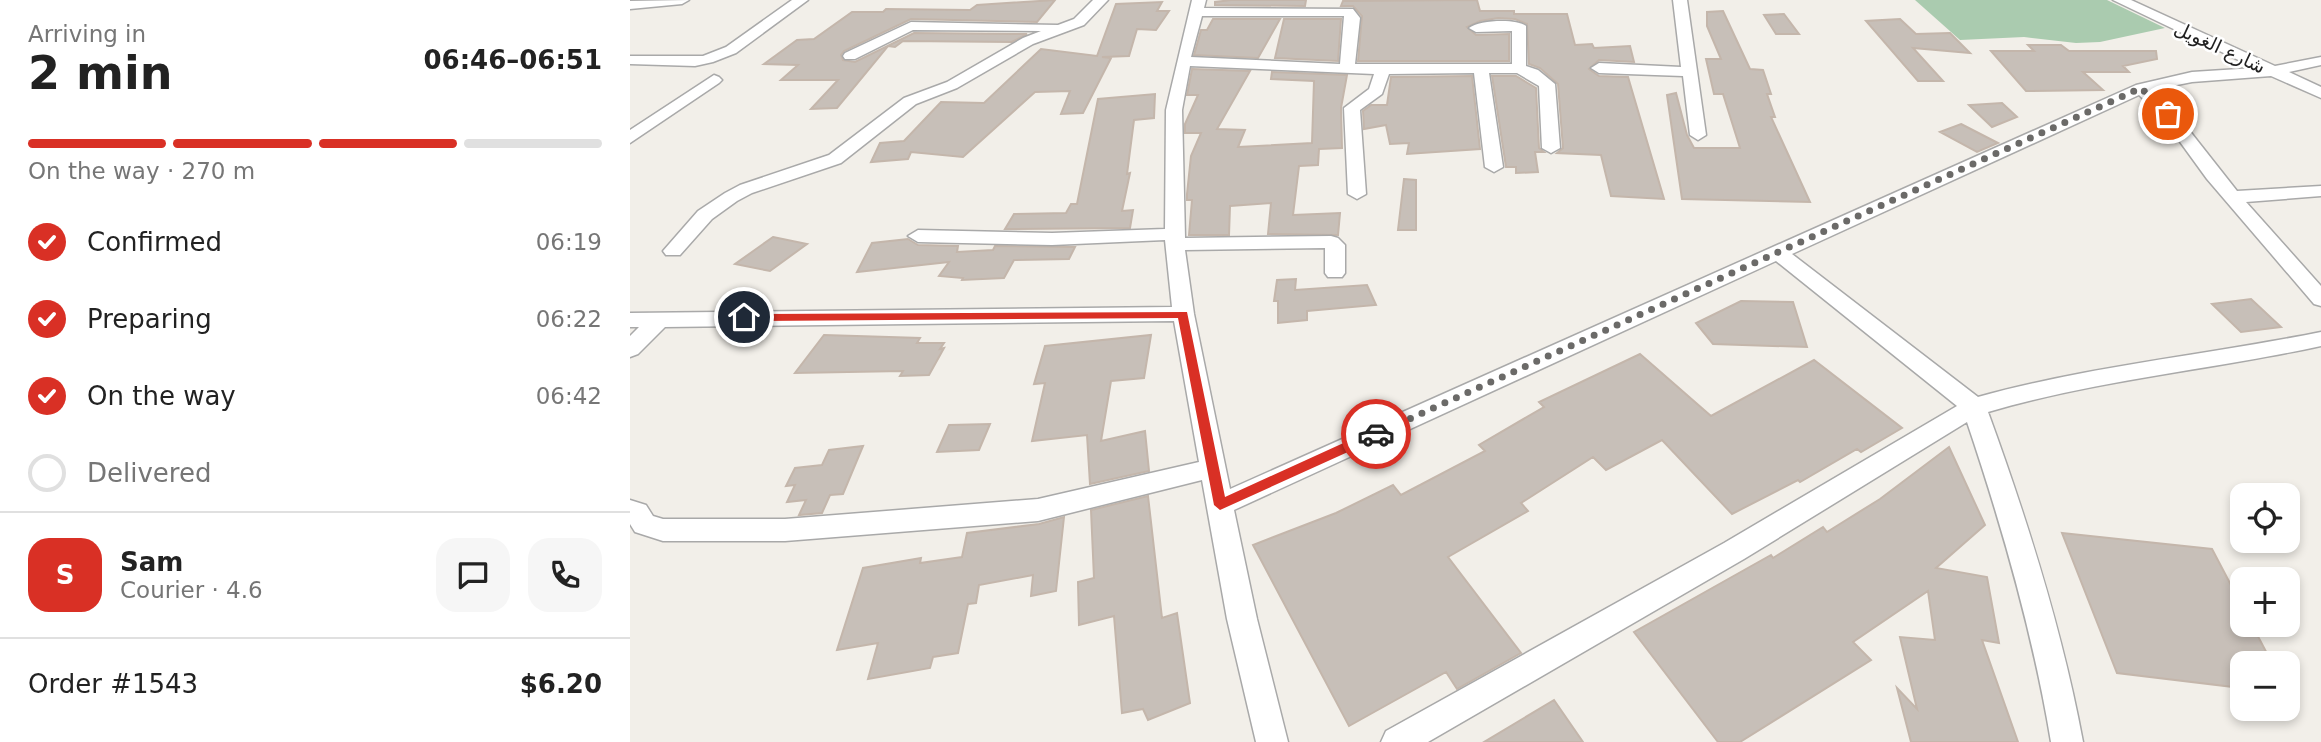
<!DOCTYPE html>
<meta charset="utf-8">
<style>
:root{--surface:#fff;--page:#f6f6f6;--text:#222;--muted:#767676;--line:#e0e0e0;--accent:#d93025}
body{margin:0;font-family:"DejaVu Sans",Vazirmatn,sans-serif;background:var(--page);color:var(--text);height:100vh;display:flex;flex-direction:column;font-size:26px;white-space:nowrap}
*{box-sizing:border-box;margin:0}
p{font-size:23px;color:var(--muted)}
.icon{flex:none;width:38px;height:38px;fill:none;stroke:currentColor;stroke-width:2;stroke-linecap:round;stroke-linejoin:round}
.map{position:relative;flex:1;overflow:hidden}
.panel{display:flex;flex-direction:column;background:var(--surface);width:630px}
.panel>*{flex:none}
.buttons{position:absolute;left:1600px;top:483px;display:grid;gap:14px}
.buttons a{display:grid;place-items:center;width:70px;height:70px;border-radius:14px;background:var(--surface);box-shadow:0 4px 10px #0003;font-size:35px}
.pin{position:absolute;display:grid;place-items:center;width:60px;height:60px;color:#fff;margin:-30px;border:4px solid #fff;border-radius:50%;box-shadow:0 2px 7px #0007}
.courier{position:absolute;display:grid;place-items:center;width:70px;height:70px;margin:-35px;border:5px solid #d93025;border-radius:50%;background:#fff;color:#222;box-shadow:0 2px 9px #0007}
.headline em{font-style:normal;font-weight:700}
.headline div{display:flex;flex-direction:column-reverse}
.headline{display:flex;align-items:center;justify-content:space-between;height:119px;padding:0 28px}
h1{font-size:46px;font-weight:700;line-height:52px}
.bar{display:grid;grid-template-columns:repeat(4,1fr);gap:10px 7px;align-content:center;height:84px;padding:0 28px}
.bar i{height:9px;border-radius:5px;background:var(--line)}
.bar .current{background:var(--accent)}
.bar p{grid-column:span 4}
.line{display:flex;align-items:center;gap:18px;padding:0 28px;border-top:2px solid var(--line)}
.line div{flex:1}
.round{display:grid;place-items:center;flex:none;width:74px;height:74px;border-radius:21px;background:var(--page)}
ol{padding:0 28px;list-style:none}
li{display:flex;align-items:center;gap:21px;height:77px}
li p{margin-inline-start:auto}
li .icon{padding:7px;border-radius:50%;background:var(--accent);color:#fff;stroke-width:4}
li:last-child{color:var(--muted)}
li i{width:38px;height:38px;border:4px solid var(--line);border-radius:50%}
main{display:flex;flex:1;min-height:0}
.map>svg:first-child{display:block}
</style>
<main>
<section class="panel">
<div class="headline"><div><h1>2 min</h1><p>Arriving in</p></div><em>06:46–06:51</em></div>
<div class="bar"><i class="current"></i><i class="current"></i><i class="current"></i><i></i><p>On the way · 270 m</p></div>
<ol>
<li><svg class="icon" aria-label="check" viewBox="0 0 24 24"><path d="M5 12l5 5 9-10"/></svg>Confirmed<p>06:19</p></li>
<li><svg class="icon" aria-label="check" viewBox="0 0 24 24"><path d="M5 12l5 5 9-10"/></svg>Preparing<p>06:22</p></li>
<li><svg class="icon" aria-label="check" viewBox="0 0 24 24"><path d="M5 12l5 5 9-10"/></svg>On the way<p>06:42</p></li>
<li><i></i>Delivered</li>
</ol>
<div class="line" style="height:126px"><b class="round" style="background:var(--accent);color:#fff">S</b><div><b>Sam</b><p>Courier · 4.6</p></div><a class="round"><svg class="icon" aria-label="chat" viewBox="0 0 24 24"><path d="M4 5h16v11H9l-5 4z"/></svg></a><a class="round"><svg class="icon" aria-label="phone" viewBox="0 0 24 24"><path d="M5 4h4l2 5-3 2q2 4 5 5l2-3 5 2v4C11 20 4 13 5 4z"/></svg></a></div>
<div class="line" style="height:91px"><div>Order #1543</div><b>$6.20</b></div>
</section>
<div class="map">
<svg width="1691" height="742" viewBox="0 0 1691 742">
<rect width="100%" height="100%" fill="#f2efe9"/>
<path fill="#aacbaf" d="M1285,0H1477L1535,28L1470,42L1446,43L1394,37L1330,40Z"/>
<path fill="#c7bfb8" stroke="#c4b6ab" stroke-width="2" d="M425,0L407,22L281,19L214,51L211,55L213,60L225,62L284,33L397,34L382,42L273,41L265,47L258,46L207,108L181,109L208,80H151L168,65L134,64L167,40L184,39L222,12H253L256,9L340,10L347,5Z
M601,0H676L675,6L585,5V2Z
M847,0L850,11H884V14H937L945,45L962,44L964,48L1000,46L1004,62L969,60L959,69L969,76L998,77L1034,199L981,196L971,155L927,153L933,148L928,84L910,68L899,64L897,24L885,19L868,18L850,21L837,27L846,35L879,34V61H728L732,16L723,6H711L713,1Z
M532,2L527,11H539L526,30L507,29L499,56L472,57L481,58L453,113L431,114L440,91L405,92L333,157L281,152L278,159L241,162L250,143L274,141L311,102L354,103L411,49L467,56L486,4Z
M1093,11L1120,69L1133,70L1141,94H1137L1145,117H1141L1180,202L1052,199L1037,95L1046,93L1057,135L1064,148H1110L1093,94H1084L1076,59H1091L1077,26V12Z
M1154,14L1169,34H1146L1134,15Z
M583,19H650L628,58L564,55L571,30H577Z
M654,19H711L708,61L645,58Z
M1270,19L1286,34L1320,33L1340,53L1283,48L1313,81H1288L1236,21Z
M1398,45H1431L1439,51H1526L1527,59L1493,66L1499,72H1453L1473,90L1396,91L1361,51H1404Z
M562,69L620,71L587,129L615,130L608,147L682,143L684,81L641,79L642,72L717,75L711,108L712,148L689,149L688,165L669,166L663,215L710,213L708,235L638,234L641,203L600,206L599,235H559L562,200H557V194L561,156L571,133H555V124L568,95H557Z
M842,76L850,149L777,154L779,143L760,144L756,125L734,129L733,111L741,105H757L761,77Z
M862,76H886L906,88L909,148L914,152H905L908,172L886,173V167H876Z
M525,94L524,118L504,120L497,174L500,173L492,211L503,210L500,228L375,229L384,214L436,213L441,204H447L468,99Z
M1372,103L1387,117L1362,127L1339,105Z
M1331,124L1368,143L1347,152L1310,132Z
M774,179L786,180V230H768Z
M143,237L177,244L140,271L105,264Z
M278,239L288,245L328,246L327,252L363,250L365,246L445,247L439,259L384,260L374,278L332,280L333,278L309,276L319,262L227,272L242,243Z
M666,279L665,290L737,285L746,305L677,311V320L648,323V301H644L647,280Z
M1621,299L1651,327L1611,332L1582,304Z
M1111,301L1163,302L1177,347L1083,344L1066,323Z
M194,335L290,338L287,343H314L310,349L314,348L299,375L270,376L273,371L165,373Z
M521,335L514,378L481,381L471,441L515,431L519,471L460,484L457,435L402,441L415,383L404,384L415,346Z
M1010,354L1081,416L1184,360L1272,428L1231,452L1227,449L1170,482L1168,480L1102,514L1032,440L976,470L963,457L891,503L898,511L818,557L891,653L827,689L816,672L719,726L623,545L706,513L763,485L771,495L855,451L849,445L914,407L909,402Z
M360,424L349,450L307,452L319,425Z
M233,446L213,494L200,495L192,513L169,515L176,500L157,502L165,485L156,486L165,468L192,465L199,450Z
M1319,447L1355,525L1306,568L1357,577L1369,643L1352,640L1388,742H1281L1267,688L1287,709L1270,637L1305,640L1298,591L1223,642L1241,660L1110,742H1088L1004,632L1141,555L1143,558L1193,527L1197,532L1250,499Z
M518,496L532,618L547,613L560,703L518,720L513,709L492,713L484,616L449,625L448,582L464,578L461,510Z
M434,517L426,591L401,596L403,575L349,585L346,603L338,604L328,653L303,657L300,668L238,679L248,643L207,650L233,568L291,558L290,563L332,557L337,533L409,524Z
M1432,533L1582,549L1612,606V625H1622L1642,663H1612V688L1487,673Z
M924,700L953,742H854Z"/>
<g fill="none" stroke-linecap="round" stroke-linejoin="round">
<defs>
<path id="minor" d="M59,0L52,4L0,9V1Z
M162,0H178L106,53L83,62L65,66L0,64V56H73L96,47Z
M463,0H478L454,25L403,44L327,88L286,104L211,163L122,193L107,201L82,219L50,255H36L33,251L68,211L95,193L110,185L199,155L274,98L317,82L393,38L411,31L283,30L225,59H215L213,56L215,53L281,22L428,25L444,19Z
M562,0H576L574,8L723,9L730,18L725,64H882V31L846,32L839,28C849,20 886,18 896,26V66L908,70L925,84L930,148L921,153L912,148L909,86L887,73H859L873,167L864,172L855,167L844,73L759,74L752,94L730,110L736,194L727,199L718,194L714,108L739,89L744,74L560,66L552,110L555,238L701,236L708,238L715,245V273L712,277H698L695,273V248L555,250L564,314L600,489L1506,85L1562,72L1625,68L1483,0H1501L1645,66L1691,57V65L1659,72L1691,87V98L1641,76L1562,82L1522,90L1544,111L1607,191L1691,186V196L1616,202L1691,286V306L1684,304L1577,179L1532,117L1509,95L1162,254L1348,397C1460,366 1577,355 1691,332V346C1581,370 1466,380 1358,412C1397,519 1432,629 1453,742H1421C1403,633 1372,526 1337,422L1114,559L798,742H751L756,731L1094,543L1327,406L1146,261L604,510L627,619L658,742H626L597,619L572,480L408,521L155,541H33L5,532L0,524V500L16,505L23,516L33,519H155L408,499L569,462L544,321L35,327L8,354L0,357V336L9,327H0V313L542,307L535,240L422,245L288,242L278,236L288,230L422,233L535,229L536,110ZM572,16H714L710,64L561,57Z
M1043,0H1057L1076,135L1068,140L1060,135L1053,76L969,73L961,68L969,63L1051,67Z
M84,75L89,77L92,80L89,83L0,143V130Z"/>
</defs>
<use href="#minor" stroke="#a9a9a9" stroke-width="3"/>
<use href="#minor" fill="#fff" fill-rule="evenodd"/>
</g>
<path fill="#d93025" d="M557,312L595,497L742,430H751V437L590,510L584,505L548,318L114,321L108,317L114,314Z"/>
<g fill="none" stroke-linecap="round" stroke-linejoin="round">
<path stroke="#6b6a68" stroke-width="7" stroke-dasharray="0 12.6" d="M746,434L1511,88L1538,114"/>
</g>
<g text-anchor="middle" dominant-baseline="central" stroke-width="5" stroke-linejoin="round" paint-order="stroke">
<g font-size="19" fill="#222" stroke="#fff">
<text transform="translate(1590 47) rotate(25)">شارع الغويل</text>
</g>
</g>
</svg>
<div class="buttons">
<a><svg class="icon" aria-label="locate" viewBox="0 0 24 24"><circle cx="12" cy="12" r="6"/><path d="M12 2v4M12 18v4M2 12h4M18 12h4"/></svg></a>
<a>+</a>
<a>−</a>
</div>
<div class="pin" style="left:1538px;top:114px;background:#ea580c"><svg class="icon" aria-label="bag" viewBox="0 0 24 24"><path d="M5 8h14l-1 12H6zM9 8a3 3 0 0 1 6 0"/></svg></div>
<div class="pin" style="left:114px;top:317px;background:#1f2937"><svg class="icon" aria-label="home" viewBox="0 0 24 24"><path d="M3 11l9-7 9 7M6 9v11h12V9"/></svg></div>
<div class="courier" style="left:746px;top:434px"><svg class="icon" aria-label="car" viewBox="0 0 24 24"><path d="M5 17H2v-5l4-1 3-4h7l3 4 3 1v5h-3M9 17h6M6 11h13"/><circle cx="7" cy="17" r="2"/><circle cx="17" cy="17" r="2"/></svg></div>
</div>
</main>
